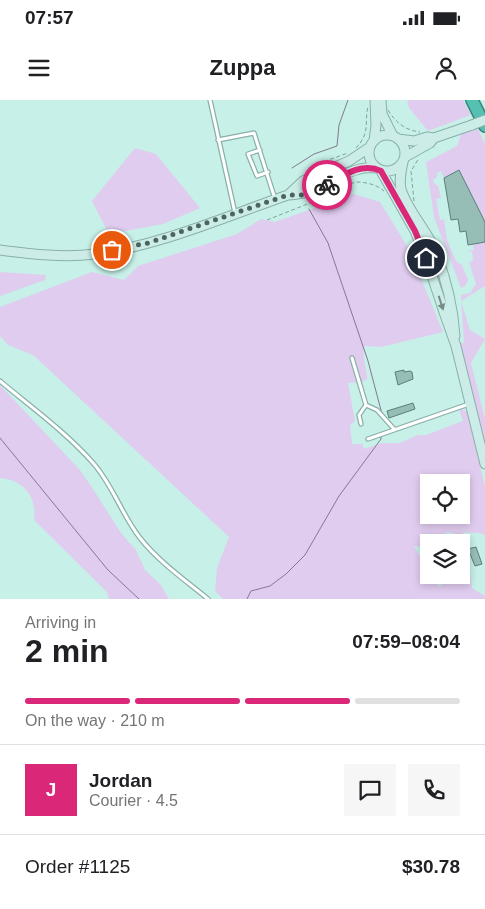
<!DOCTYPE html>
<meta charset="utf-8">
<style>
:root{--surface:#fff;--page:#f6f6f6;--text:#202124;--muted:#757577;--line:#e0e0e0;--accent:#db2777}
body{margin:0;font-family:Helvetica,sans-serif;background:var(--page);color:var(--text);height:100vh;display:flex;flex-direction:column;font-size:19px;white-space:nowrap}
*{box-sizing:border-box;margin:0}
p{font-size:16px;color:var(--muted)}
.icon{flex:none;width:28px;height:28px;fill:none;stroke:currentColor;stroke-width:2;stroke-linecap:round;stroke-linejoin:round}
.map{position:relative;height:499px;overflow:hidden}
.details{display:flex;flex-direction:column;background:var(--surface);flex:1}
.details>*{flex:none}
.fabs{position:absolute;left:420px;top:374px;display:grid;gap:10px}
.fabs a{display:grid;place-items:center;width:50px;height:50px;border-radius:0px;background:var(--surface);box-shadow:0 2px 8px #0003;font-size:25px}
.pin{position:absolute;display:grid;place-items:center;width:42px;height:42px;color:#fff;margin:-21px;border:2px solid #fff;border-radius:50%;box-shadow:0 1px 5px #0007}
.courier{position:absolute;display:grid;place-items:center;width:50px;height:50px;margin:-25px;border:4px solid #db2777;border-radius:50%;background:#fff;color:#222;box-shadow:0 1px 6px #0007}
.head em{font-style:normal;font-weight:800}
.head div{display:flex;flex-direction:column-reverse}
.head{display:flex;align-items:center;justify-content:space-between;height:85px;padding:0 25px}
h1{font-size:32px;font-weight:800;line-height:38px}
.bar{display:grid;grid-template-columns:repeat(4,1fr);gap:8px 5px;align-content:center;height:60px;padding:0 25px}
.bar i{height:6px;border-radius:4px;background:var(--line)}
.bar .current{background:var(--accent)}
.bar p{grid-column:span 4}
.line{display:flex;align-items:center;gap:12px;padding:0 25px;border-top:1px solid var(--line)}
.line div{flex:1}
.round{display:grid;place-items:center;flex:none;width:52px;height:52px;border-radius:0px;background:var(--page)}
.status{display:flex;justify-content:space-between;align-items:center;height:35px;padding:0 25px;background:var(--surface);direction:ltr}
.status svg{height:14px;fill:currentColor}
header{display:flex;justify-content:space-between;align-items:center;height:65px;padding:0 25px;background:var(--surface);font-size:22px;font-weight:800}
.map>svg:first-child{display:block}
</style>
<div class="status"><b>07:57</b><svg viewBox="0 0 49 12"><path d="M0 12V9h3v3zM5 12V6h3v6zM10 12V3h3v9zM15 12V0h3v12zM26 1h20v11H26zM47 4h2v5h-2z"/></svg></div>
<header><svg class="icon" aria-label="menu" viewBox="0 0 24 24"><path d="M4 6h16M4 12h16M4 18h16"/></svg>Zuppa<svg class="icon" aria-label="person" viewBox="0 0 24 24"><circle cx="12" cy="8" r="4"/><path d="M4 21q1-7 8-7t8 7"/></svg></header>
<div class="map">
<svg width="485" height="499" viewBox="0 0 485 499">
<rect width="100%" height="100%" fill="#c7f0e8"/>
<path fill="#e0ccef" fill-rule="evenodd" d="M407,0H463L471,15L428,31L409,8Z
M478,29L485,44V122L459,70L444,78L441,71L437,73V77L433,80L434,83L438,86L441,98L436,99L440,120L444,119L447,140L456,161L462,165L468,180L465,186L461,188L434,117L426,62L457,46L461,34Z
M135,48L156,54L200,108L163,124L109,134L92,101Z
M354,94L380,102L410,151L443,232L381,247L365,246C361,255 367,269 367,279L362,282L348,283L355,321L350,325L352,344H362L364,349L382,343H400L417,335H426L463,321L459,309L467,311L485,387V435C479,431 472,434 465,432L460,435L447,432L432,442H429V445L425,447L414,446L428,470L427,474L440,487L447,476L470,474L472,488L485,496V499H223L215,491L217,468L229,437L33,255L8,245L0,236V207L92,172L124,180L138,166L237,134L261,119L275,122ZM429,382H461V415H429Z
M485,142V186L461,201L470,230L485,239L471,263L485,319V349L460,243H464L461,201V195L470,193L476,184L469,162L473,161L472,152L467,151L474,150L473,144Z
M0,172L46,175L45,180L0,196Z
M0,285L80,370L95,392L121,433L136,450L145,470L161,485L169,499H109L107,492L34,420C37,397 24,380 0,378Z"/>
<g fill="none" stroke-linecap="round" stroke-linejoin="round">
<path stroke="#837a91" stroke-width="1" d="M292,68L314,54L337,46L339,25L348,0
M309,109L328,143L368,261L382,314
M0,338L108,470L139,499
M247,499L251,491L270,486L286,474L305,455L339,396L381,339V336"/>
</g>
<path fill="#96beb6" stroke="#5a7f79" d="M459,70L485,122V142L468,145L466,131L460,132L458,119L451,120L444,78Z
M404,270V272L410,271L412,272L413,279L398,285L395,272Z
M413,303L415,309L389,318L387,311Z
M476,447L482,464L475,466L468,449Z"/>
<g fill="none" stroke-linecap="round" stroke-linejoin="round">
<defs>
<path id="service" d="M210,0L235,113
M218,40L254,33L275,99
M260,50L248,54L257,76L268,72
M352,258L366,305L377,310L394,329
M0,281C31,307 67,333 94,364C113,386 122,415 140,438C159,462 185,480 208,499
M361,324L359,315L366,305
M368,339L469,304"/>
<path id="secondary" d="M381,0L382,14L393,36
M369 53a18 18 0 1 1 36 0a18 18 0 1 1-36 0Z
M398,39L414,41L427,37L434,38
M374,41L376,25L375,0
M405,57L430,43L434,38L472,25
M403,62C401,71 399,80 401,89C407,109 424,127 433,146C445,174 453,206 455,236
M381,71L415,131L426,158L446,218L456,246L485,364
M288,95L303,81L349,61L370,47
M0,150C32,154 63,158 95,154C159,146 227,116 288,95C320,94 333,75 360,69C365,67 370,68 376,68"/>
<path id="motorway" d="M472,0L485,26"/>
</defs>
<use href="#service" stroke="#89b0a8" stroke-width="5.5"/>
<use href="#secondary" stroke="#89b0a8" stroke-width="11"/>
<use href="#motorway" stroke="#3b867c" stroke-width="14"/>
<path stroke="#83a29c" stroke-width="1" stroke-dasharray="4 2.5" stroke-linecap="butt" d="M388,10C396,23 405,30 420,32
M356,48C371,32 364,23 368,6
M325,63L328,60L348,53
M414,101L411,71L419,58
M267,120L310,103L355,82C365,82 376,84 384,91"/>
<use href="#service" stroke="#fff" stroke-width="3"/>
<use href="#secondary" stroke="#ccece8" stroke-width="9"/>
<use href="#motorway" stroke="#56c1b2" stroke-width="11"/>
<defs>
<path id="secondary-bridge" d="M472,25L485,20"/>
</defs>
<use href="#secondary-bridge" stroke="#89b0a8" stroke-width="11" stroke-linecap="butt"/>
<use href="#secondary-bridge" stroke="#ccece8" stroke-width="9"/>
</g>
<defs><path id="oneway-solid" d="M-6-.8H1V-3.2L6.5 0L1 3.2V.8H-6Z" transform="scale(1.25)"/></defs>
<use fill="#758d8a" href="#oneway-solid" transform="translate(441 203) rotate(72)"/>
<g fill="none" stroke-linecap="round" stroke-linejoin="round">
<path stroke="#4c6460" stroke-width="5" stroke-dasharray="0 9" d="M112,150L148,143L288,95H303L327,85"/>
<path stroke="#db2777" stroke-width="6" d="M327,85C344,75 362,62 381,71L415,131L426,158"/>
</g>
</svg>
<div class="fabs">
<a><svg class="icon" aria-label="locate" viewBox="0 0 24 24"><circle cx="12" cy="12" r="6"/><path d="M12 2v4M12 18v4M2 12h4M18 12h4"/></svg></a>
<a><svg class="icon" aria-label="layers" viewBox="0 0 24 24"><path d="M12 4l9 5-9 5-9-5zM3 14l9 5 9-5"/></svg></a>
</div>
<div class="pin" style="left:112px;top:150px;background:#ea580c"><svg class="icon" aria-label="bag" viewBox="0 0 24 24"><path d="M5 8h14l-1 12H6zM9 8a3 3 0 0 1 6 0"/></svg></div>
<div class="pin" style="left:426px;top:158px;background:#1f2937"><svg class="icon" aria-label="home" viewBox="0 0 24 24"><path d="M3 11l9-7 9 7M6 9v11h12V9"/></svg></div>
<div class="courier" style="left:327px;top:85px"><svg class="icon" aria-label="bike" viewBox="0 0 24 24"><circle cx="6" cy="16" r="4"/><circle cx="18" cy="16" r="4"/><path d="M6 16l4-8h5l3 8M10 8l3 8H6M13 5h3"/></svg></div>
</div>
<section class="details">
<div class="head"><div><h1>2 min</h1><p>Arriving in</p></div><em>07:59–08:04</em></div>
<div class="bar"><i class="current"></i><i class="current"></i><i class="current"></i><i></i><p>On the way · 210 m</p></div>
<div class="line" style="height:90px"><b class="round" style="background:var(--accent);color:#fff">J</b><div><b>Jordan</b><p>Courier · 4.5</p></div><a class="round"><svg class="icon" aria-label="chat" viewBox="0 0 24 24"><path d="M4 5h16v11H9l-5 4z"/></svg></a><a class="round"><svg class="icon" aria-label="phone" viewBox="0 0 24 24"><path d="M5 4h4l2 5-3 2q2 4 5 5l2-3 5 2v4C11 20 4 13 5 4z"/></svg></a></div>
<div class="line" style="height:65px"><div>Order #1125</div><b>$30.78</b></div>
</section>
